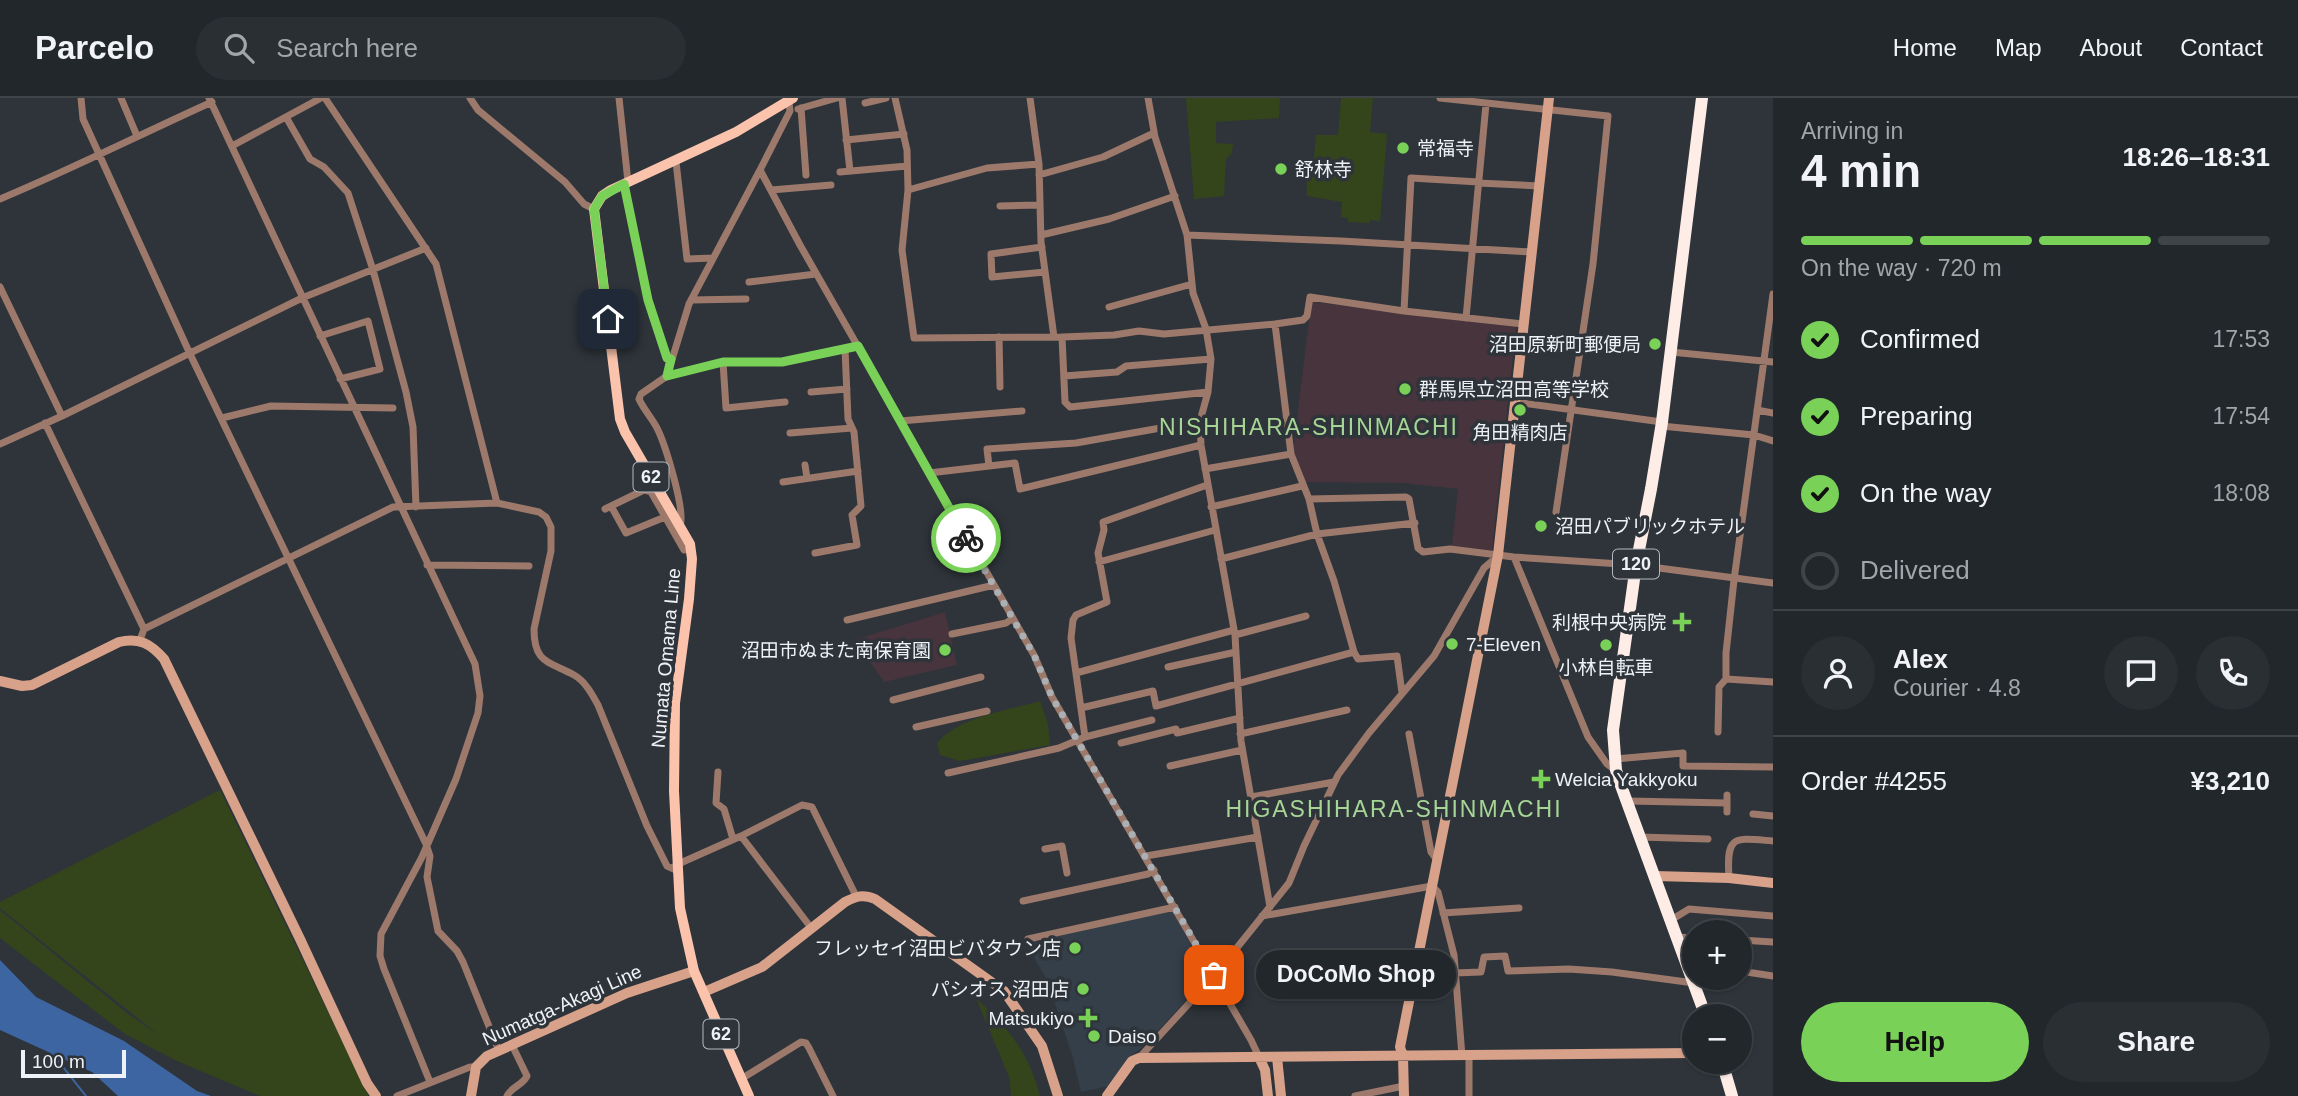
<!DOCTYPE html>
<meta charset="utf-8">
<style>
:root{--surface:#22272c;--page:#2a2f34;--text:#f1f3f6;--muted:#a2a5a9;--line:#3f4448;--accent:#7ad157}
body{margin:0;font-family:Arial,"Noto Sans JP",sans-serif;background:var(--page);color:var(--text);height:100vh;display:flex;flex-direction:column;font-size:26px;white-space:nowrap}
*{box-sizing:border-box;margin:0}
p{font-size:23px;color:var(--muted)}
.icon{flex:none;width:38px;height:38px;fill:none;stroke:currentColor;stroke-width:2;stroke-linecap:round;stroke-linejoin:round}
.map{position:relative;flex:1;overflow:hidden}
.details{display:flex;flex-direction:column;background:var(--surface);width:525px}
.details>*{flex:none}
.fabs{position:absolute;left:1682px;top:822px;display:grid;gap:14px}
.fabs a{display:grid;place-items:center;width:70px;height:70px;border-radius:50%;background:var(--surface);box-shadow:0 2px 5px #0004,0 0 0 2px var(--line);font-size:35px}
.scale{position:absolute;left:21px;bottom:18px;width:105px;box-sizing:border-box;padding-left:7px;border:4px solid #eef2f6;border-top:0;font-size:19px;line-height:24px;white-space:nowrap;color:#eef2f6;-webkit-text-stroke:5px #2e343a;paint-order:stroke}
.pin{position:absolute;display:grid;place-items:center;width:60px;height:60px;color:#fff;margin:-30px;border-radius:14px;box-shadow:0 4px 10px #0006}
.courier{position:absolute;display:grid;place-items:center;width:70px;height:70px;margin:-35px;border:5px solid #7ad157;border-radius:50%;background:#fff;color:#222;box-shadow:0 2px 9px #0007}
.bubble{position:absolute;height:49px;border-radius:24px;background:var(--surface);box-shadow:0 2px 5px #0004,0 0 0 2px var(--line);font-size:23px;font-weight:800;line-height:49px;text-align:center}
.overview em{font-style:normal;font-weight:800}
.overview div{display:flex;flex-direction:column-reverse}
.overview{display:flex;align-items:center;justify-content:space-between;height:119px;padding:0 28px}
h1{font-size:46px;font-weight:800;line-height:52px}
.bar{display:grid;grid-template-columns:repeat(4,1fr);gap:10px 7px;align-content:center;height:84px;padding:0 28px}
.bar i{height:9px;border-radius:5px;background:var(--line)}
.bar .active{background:var(--accent)}
.bar p{grid-column:span 4}
.line{display:flex;align-items:center;gap:18px;padding:0 28px;border-top:2px solid var(--line)}
.line div{flex:1}
.round{display:grid;place-items:center;flex:none;width:74px;height:74px;border-radius:37px;background:var(--page)}
ol{padding:0 28px;list-style:none}
li{display:flex;align-items:center;gap:21px;height:77px}
li p{margin-inline-start:auto}
li .icon{padding:7px;border-radius:50%;background:var(--accent);color:#111;stroke-width:4}
li:last-child{color:var(--muted)}
li i{width:38px;height:38px;border:4px solid var(--line);border-radius:50%}
.action{display:flex;gap:14px;margin-top:auto;padding:14px 28px}
.action a{flex:1;height:80px;border-radius:42px;background:var(--accent);color:#111;font-size:28px;font-weight:800;line-height:80px;text-align:center}
.action a+a{background:var(--page);color:var(--text)}
header{display:flex;align-items:center;gap:42px;box-sizing:border-box;height:98px;padding:0 35px;background:var(--surface);border-bottom:2px solid var(--line)}
header strong{font-size:33px}
nav{display:flex;gap:38px;margin-inline-start:auto;font-size:24px}
.search{width:490px;height:63px;background:var(--page);display:flex;align-items:center;gap:18px;box-sizing:border-box;padding:0 24px;border-radius:38px;color:var(--muted);font-size:26px}
main{display:flex;flex:1;min-height:0}
.map>svg:first-child{display:block}
</style>
<header>
<strong>Parcelo</strong>
<div class="search"><svg class="icon" aria-label="search" viewBox="0 0 24 24"><circle cx="10" cy="10" r="6"/><path d="M15 15l6 6"/></svg>Search here</div>
<nav><a>Home</a><a>Map</a><a>About</a><a>Contact</a></nav>
</header>
<main>
<div class="map">
<svg width="1773" height="998" viewBox="0 0 1773 998">
<rect width="100%" height="100%" fill="#2e343a"/>
<path fill="#343f4a" d="M1169,813L1173,814L1208,878L1144,948L1130,959L1109,988L1081,994L1073,960L1048,884L1030,852L1028,844Z"/>
<path fill="#47343d" d="M1314,204L1516,229L1492,454L1452,448L1458,391L1403,385L1303,384L1293,354L1309,221L1311,205Z
M945,514L957,567L884,584L858,547L857,541Z"/>
<path fill="#34451c" d="M1186,0H1280L1279,20L1216,24V45L1233,46L1232,55L1226,61L1224,98L1194,101Z
M1341,0H1373L1370,34L1387,36L1380,123L1370,122L1369,125L1348,124V120L1341,119L1342,104L1307,98L1306,71H1313L1316,37H1338Z
M1040,603L1048,626L1050,647L960,663L940,657L937,645C961,618 1006,613 1040,603Z
M220,692L369,998H260L177,963L125,936L0,840V812L128,916L160,938L0,810V804Z
M976,900C1009,932 1028,952 1040,998H1011L1009,979Z"/>
<path fill="#3c65a1" d="M0,862L36,899L124,943L197,993L211,998H118L92,974L0,932Z"/>
<g fill="none" stroke-linecap="round" stroke-linejoin="round">
<path stroke="#3c65a1" stroke-width="2" d="M52,955L86,998"/>
<path stroke="#9c796b" stroke-width="7" d="M81,0L83,21L190,256L426,746L430,758L427,779L438,833L457,853L463,864L499,953
M121,0L137,38
M209,0L475,566L480,598L478,615L456,681L422,759L381,836L380,858L384,871L430,984
M325,0L436,166L497,405
M470,0L478,12L565,84L584,106L594,111
M619,0L628,84
M842,0L850,73
M895,0L907,52L908,92L902,152L914,240L1062,239L1114,237L1139,233L1164,236L1275,226L1303,222L1307,218L1310,199L1404,213L1523,226
M1030,0L1039,66L1041,144L1054,239
M1148,0L1155,39L1187,137L1193,195L1206,231L1211,261L1208,294L1200,323L1201,347L1235,537L1241,643L1270,809
M1440,0L1608,18L1593,166L1556,414
M789,4L790,13L760,72L800,147L1034,557L1052,599L1251,942L1259,959
M865,5L886,0
M801,10L806,77
M798,11L837,0
M286,19L310,61L324,69L348,95L373,172L406,294L413,329L416,409
M846,42L904,36
M232,48L321,0
M676,64L687,161L713,160
M840,74L907,68
M1039,77L1103,59L1154,35
M1478,85L1540,88
M624,86L648,202L667,260L671,261
M771,92L831,87
M908,92L987,70L1039,66
M0,101C72,71 141,36 212,4
M1000,108L1040,107
M1041,137L1109,121L1175,98
M1187,137L1341,143L1532,154
M1042,149L991,156L992,179L1045,174
M749,184L816,176
M0,189L62,318
M691,202L746,201
M1109,209L1192,186
M1404,213L1411,80L1479,84
M1466,220L1486,6
M1275,226L1291,356L1309,401L1317,436L1334,483L1354,554L1358,561L1397,558L1402,595
M320,238L368,223L380,271L340,281
M999,239L1000,289
M1062,239L1065,304L1070,309L1208,294
M1671,254L1773,264
M723,264L726,310L785,304
M667,278L723,264H782L857,248
M1064,278L1117,274L1126,268L1211,261
M811,294L847,291
M1515,304L1662,324
M1757,312L1773,315
M222,320L271,308L393,310
M900,323L1022,313
M45,325L144,531L140,542
M1661,328L1754,337L1773,343
M790,335L852,330
M0,346L62,318L302,200L426,150
M805,367L807,380
M989,368L987,351L1076,345L1200,323
M1205,371L1291,356
M929,375L1015,365L1020,391L1201,347
M783,384L858,373
M1309,401L1406,399L1409,401L1418,450L1423,454L1450,451L1514,459L1636,467L1773,485
M611,408L626,435L665,419
M1211,409L1302,388
M605,411L644,392L651,394L684,452L691,451
M680,428C686,413 665,346 657,330C652,320 644,312 639,301L641,296L667,278L689,206L760,72
M815,455L857,447L852,417L861,408L854,334L848,321L845,251
M1514,459L1588,639L1607,666L1615,672
M1221,461L1317,436L1415,425
M1099,464L1215,432
M427,467L529,468
M847,522L994,487
M144,531L393,409L497,405L539,414L546,419L551,429V453L534,531C534,566 549,563 574,577C585,583 592,596 598,607L647,728L667,768L676,772
M952,536L1006,525L1013,520
M1235,537L1306,518
M1168,569L1236,554
M1076,575L1234,532
M1726,581L1773,584
M893,602L981,579
M1081,610L1153,593L1156,608L1354,554
M916,629L987,613
M1718,634L1719,589L1726,581V555L1734,482L1773,196
M1240,636L1347,612
M1409,636L1431,754L1437,762
M1085,639L1152,622
M1121,645L1176,631L1177,635L1240,620
M1615,661L1683,655V668L1773,669
M1170,668L1242,652
M718,674L716,705L724,711L733,741
M948,675L1059,650L1085,639L1071,540L1073,522L1076,517L1107,504L1098,455L1104,432L1103,424L1207,387
M1727,697V714
M1251,699L1334,684
M1628,703L1727,705
M1753,716L1773,718
M741,738L802,707L812,709L856,798
M1639,739L1708,741
M1045,751L1062,748L1067,775
M1146,758L1258,739
M676,767L741,738L812,831
M1729,780C1726,736 1734,740 1773,743
M1023,803L1148,776L1154,772
M1443,815L1519,810
M1262,818L1432,788L1438,794L1454,857L1462,958
M1671,822L1689,811L1773,818
M1677,839L1694,840
M1028,841L1175,809
M1740,842L1773,844
M1740,873L1773,878
M1455,875L1481,874L1484,859L1505,858L1508,873L1569,871L1612,874L1694,885
M1469,958V998
M1139,960L1215,877L1289,785L1304,748L1338,677L1369,635L1434,558L1484,470L1498,458
M741,981L801,944L806,945L809,950L833,998
M397,998L470,969H476
M507,998C511,989 523,987 527,978L512,947
M1355,998L1404,988"/>
<path stroke="#d7a18a" stroke-width="10" d="M0,583L22,588L32,587L119,544C139,539 151,546 164,561L300,841L367,985L376,998
M1655,778L1729,780L1773,785
M704,894L762,869L845,804C857,798 863,796 875,801L1004,893L1042,948L1058,998
M1259,959L1265,972L1268,998
M1277,959L1281,998
M471,998L476,969L487,958L627,895L694,873
M1107,998L1132,963L1139,960L1694,955
M1404,998L1403,958L1400,949L1498,457L1549,0"/>
<path stroke="#fbc3ac" stroke-width="10" d="M749,998L694,873L680,810L674,693L675,605L689,501L692,461L690,446L625,334L620,321L594,111L602,98L611,92L736,34L793,0"/>
<path stroke="#feede6" stroke-width="12" d="M1702,0L1662,324L1651,391L1636,467L1613,632L1616,672L1620,685L1706,919
M1722,964L1732,998"/>
</g>
<g fill="none" stroke-linecap="round" stroke-linejoin="round">
<path stroke="#abb0b4" stroke-width="7" stroke-dasharray="0 12.6" d="M966,440L1034,557L1052,599L1214,877"/>
<path stroke="#7ad157" stroke-width="9" d="M608,221L594,111L602,98L624,86L648,202L667,260L671,261L667,278L723,264H782L858,248L966,440"/>
</g>
<g fill="#7ad157" stroke="#2e343a" stroke-width="2.5">
<circle cx="1403" cy="50" r="7"/>
<circle cx="1281" cy="71" r="7"/>
<circle cx="1655" cy="246" r="7"/>
<circle cx="1405" cy="291" r="7"/>
<circle cx="1520" cy="312" r="7"/>
<circle cx="1541" cy="428" r="7"/>
<path d="M1678.5 513.5h7v7h7v7h-7v7h-7v-7h-7v-7h7z"/>
<circle cx="1452" cy="546" r="7"/>
<circle cx="1606" cy="547" r="7"/>
<circle cx="945" cy="552" r="7"/>
<path d="M1537.5 670.5h7v7h7v7h-7v7h-7v-7h-7v-7h7z"/>
<circle cx="1075" cy="850" r="7"/>
<circle cx="1083" cy="891" r="7"/>
<path d="M1084.5 909.5h7v7h7v7h-7v7h-7v-7h-7v-7h7z"/>
<circle cx="1094" cy="938" r="7"/>
</g>
<g text-anchor="middle" dominant-baseline="central" stroke-width="7" stroke-linejoin="round" paint-order="stroke">
<g fill="#2e343a" stroke="#b4b9be" stroke-width="2">
<rect x="633.5" y="364.5" width="35" height="29" rx="5"/>
<rect x="1613" y="451.5" width="46" height="29" rx="5"/>
<rect x="703.5" y="921.5" width="35" height="29" rx="5"/>
</g>
<g font-size="18" font-weight="bold" fill="#eef2f6">
<text x="651" y="379">62</text>
<text x="1636" y="466">120</text>
<text x="721" y="936">62</text>
</g>
<g font-size="19" fill="#eef2f6" stroke="#2e343a" text-anchor="start">
<text x="1417" y="50">常福寺</text>
<text x="1295" y="71">舒林寺</text>
<text x="1641" y="246" text-anchor="end">沼田原新町郵便局</text>
<text x="1419" y="291">群馬県立沼田高等学校</text>
<text x="1520" y="334" text-anchor="middle">角田精肉店</text>
<text x="1555" y="428">沼田パブリックホテル</text>
<text x="1666" y="524" text-anchor="end">利根中央病院</text>
<text x="1466" y="546">7-Eleven</text>
<text x="931" y="552" text-anchor="end">沼田市ぬまた南保育園</text>
<text x="1606" y="569" text-anchor="middle">小林自転車</text>
<text x="1555" y="681">Welcia Yakkyoku</text>
<text x="1061" y="850" text-anchor="end">フレッセイ沼田ビバタウン店</text>
<text x="1069" y="891" text-anchor="end">パシオス 沼田店</text>
<text x="1074" y="920" text-anchor="end">Matsukiyo</text>
<text x="1108" y="938">Daiso</text>
</g>
<g font-size="19" fill="#eef2f6" stroke="#2e343a">
<text transform="translate(666 560) rotate(-85)">Numata Omama Line</text>
<text transform="translate(562 907) rotate(-24)">Numatga-Akagi Line</text>
</g>
<g font-size="23" letter-spacing="2" fill="#a6d595" stroke="#2e343a">
<text x="1309" y="329">NISHIHARA-SHINMACHI</text>
<text x="1394" y="711">HIGASHIHARA-SHINMACHI</text>
</g>
</g>
</svg>
<div class="fabs">
<a>+</a>
<a>−</a>
</div>
<div class="scale">100 m</div>
<div class="pin" style="left:1214px;top:877px;background:#ea580c"><svg class="icon" aria-label="bag" viewBox="0 0 24 24"><path d="M5 8h14l-1 12H6zM9 8a3 3 0 0 1 6 0"/></svg></div>
<div class="pin" style="left:608px;top:221px;background:#1f2937"><svg class="icon" aria-label="home" viewBox="0 0 24 24"><path d="M3 11l9-7 9 7M6 9v11h12V9"/></svg></div>
<div class="courier" style="left:966px;top:440px"><svg class="icon" aria-label="bike" viewBox="0 0 24 24"><circle cx="6" cy="16" r="4"/><circle cx="18" cy="16" r="4"/><path d="M6 16l4-8h5l3 8M10 8l3 8H6M13 5h3"/></svg></div>
<div class="bubble" style="left:1256px;top:852px;width:200px">DoCoMo Shop</div>
</div>
<section class="details">
<div class="overview"><div><h1>4 min</h1><p>Arriving in</p></div><em>18:26–18:31</em></div>
<div class="bar"><i class="active"></i><i class="active"></i><i class="active"></i><i></i><p>On the way · 720 m</p></div>
<ol>
<li><svg class="icon" aria-label="check" viewBox="0 0 24 24"><path d="M5 12l5 5 9-10"/></svg>Confirmed<p>17:53</p></li>
<li><svg class="icon" aria-label="check" viewBox="0 0 24 24"><path d="M5 12l5 5 9-10"/></svg>Preparing<p>17:54</p></li>
<li><svg class="icon" aria-label="check" viewBox="0 0 24 24"><path d="M5 12l5 5 9-10"/></svg>On the way<p>18:08</p></li>
<li><i></i>Delivered</li>
</ol>
<div class="line" style="height:126px"><a class="round"><svg class="icon" aria-label="person" viewBox="0 0 24 24"><circle cx="12" cy="8" r="4"/><path d="M4 21q1-7 8-7t8 7"/></svg></a><div><b>Alex</b><p>Courier · 4.8</p></div><a class="round"><svg class="icon" aria-label="chat" viewBox="0 0 24 24"><path d="M4 5h16v11H9l-5 4z"/></svg></a><a class="round"><svg class="icon" aria-label="phone" viewBox="0 0 24 24"><path d="M5 4h4l2 5-3 2q2 4 5 5l2-3 5 2v4C11 20 4 13 5 4z"/></svg></a></div>
<div class="line" style="height:91px"><div>Order #4255</div><b>¥3,210</b></div>
<div class="action"><a>Help</a><a>Share</a></div>
</section>
</main>
